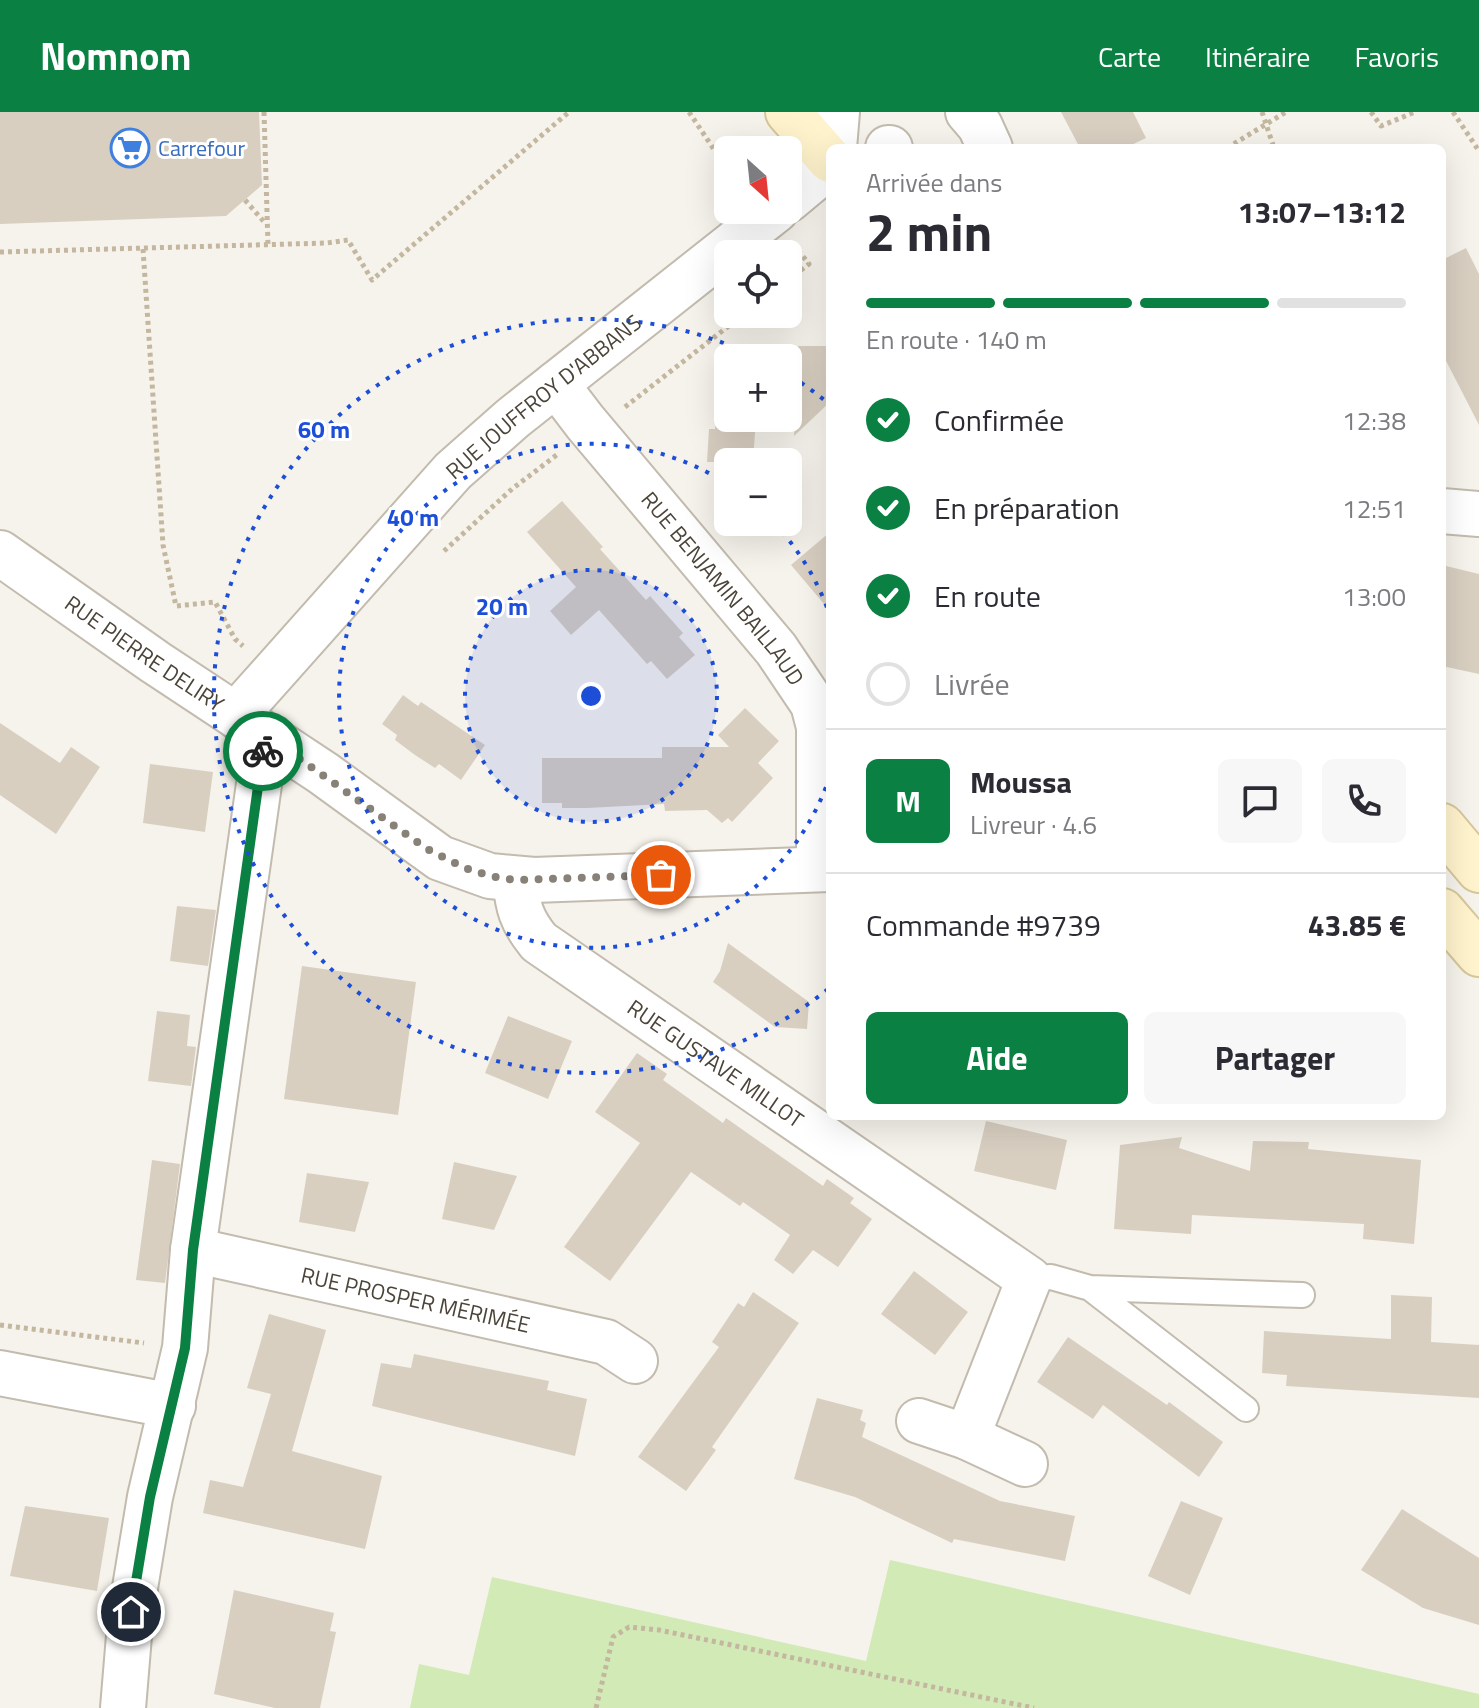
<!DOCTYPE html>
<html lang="fr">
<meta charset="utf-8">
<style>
:root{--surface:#fff;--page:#f7f7f7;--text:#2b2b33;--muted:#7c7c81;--line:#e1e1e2;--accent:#0b8043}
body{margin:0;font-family:"Titillium Web",sans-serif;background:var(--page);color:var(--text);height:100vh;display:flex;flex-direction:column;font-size:30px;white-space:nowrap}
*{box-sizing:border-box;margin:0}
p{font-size:26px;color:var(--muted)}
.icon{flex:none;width:44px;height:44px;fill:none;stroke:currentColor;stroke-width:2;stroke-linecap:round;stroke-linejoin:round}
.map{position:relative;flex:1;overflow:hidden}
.sheet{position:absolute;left:826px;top:32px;width:620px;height:976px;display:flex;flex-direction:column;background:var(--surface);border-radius:12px;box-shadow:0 8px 32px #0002}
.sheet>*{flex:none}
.needle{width:52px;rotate:153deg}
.controls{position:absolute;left:714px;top:24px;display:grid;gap:16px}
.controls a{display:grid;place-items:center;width:88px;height:88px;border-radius:12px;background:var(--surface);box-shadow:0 8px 32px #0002;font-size:40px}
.pin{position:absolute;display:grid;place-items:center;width:68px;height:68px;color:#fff;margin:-34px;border:4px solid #fff;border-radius:50%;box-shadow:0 2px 8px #0007}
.courier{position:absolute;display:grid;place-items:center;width:80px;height:80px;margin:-40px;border:6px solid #0b8043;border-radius:50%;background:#fff;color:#222;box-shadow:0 2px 10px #0007}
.headline em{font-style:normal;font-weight:700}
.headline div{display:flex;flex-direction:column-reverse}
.headline{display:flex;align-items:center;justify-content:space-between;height:136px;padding:0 40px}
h1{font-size:52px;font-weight:700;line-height:60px}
.bar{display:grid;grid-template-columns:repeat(4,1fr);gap:12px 8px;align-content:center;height:96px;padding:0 40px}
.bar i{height:10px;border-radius:6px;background:var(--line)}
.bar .selected{background:var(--accent)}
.bar p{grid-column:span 4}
.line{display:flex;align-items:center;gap:20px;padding:0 40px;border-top:2px solid var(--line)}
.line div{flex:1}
.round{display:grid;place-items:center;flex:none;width:84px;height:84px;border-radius:12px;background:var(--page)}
ol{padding:0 40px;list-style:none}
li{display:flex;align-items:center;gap:24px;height:88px}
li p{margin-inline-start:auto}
li .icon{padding:8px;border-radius:50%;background:var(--accent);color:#fff;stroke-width:4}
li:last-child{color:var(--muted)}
li i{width:44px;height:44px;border:4px solid var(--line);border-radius:50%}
.action{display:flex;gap:16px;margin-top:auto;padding:16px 40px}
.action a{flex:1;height:92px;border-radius:12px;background:var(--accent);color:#fff;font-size:32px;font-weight:700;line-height:92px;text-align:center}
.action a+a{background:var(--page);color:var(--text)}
header{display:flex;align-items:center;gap:48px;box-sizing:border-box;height:112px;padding:0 40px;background:var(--accent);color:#fff}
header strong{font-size:38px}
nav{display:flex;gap:44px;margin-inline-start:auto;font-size:28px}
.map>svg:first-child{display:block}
</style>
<header>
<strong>Nomnom</strong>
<nav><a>Carte</a><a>Itinéraire</a><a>Favoris</a></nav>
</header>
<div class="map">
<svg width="1479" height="1596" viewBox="0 0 1479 1596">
<rect width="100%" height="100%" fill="#f6f3ec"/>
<path fill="#d2eab5" d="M890,1448L1479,1582V1596H410L419,1552L469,1563L492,1465L866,1549Z"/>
<path fill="#d8cfc1" d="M0,0H259L262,73L226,104L0,112Z
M1061,0H1133L1146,26L1125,36H1080Z
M1466,136L1479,162V313L1442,241V148Z
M798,234H830V290L794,324Z
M716,306H756L753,350H707L709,317H715Z
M562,389L603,435L600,437L646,488L650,484L683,521L679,525L695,543L667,567L651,549L647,552L599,498L571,523L550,499L576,475L527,420Z
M830,420V499L791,453Z
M1442,453L1479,462V562L1442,554Z
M403,583L418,594L421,590L485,633L461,668L439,652L435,656L415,643L395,628L397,623L382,612Z
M745,596L779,629L758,651L773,666L732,710L728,706L722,711L707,698L665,699L664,692L587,696H562V691H542V646H662V635H729L718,623Z
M0,611L60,651L71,635L100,655L56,722L0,683Z
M150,652L213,660L205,720L143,711Z
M177,794L216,798L208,854L170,849Z
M728,831L809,890L807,917L775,915L713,870L720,859Z
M302,854L416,870L398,1003L284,987Z
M157,899L190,903L187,934L196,935L191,974L148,969Z
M508,904L572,929L548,987L485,961Z
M637,941L667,962L663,968L723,1011L726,1006L823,1074L827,1067L854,1086L850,1091L872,1107L838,1155L813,1138L793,1162L774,1148L790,1123L743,1090L740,1094L691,1060L610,1169L564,1135L640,1031L595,1000Z
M986,1009L1067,1028L1056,1078L974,1059Z
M1182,1025L1179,1036L1250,1059L1253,1029L1309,1030L1308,1037L1421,1048L1414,1132L1363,1127L1364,1112L1192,1103L1191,1122L1114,1117L1120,1033Z
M152,1048L180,1052L165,1171L136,1168Z
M454,1050L517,1064L494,1118L442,1107Z
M307,1061L369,1070L355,1120L299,1110Z
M914,1159L968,1200L935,1243L881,1202Z
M753,1180L799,1211L712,1335L716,1338L686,1379L638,1345L719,1235L712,1230L738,1191L744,1195Z
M1391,1183L1432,1185L1431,1230L1479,1233V1286L1286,1274L1287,1263L1262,1261L1264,1219L1391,1227Z
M269,1202L326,1218L292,1339L382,1364L365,1437L203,1401L210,1368L243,1375L271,1282L247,1276Z
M1068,1225L1167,1293L1169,1290L1223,1330L1199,1365L1103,1293L1093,1307L1037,1270Z
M414,1242L549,1269L547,1278L587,1287L575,1344L372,1294L381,1251L411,1256Z
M817,1286L863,1298L860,1308L866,1311L862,1325L1000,1389L1075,1404L1065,1449L954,1427L952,1431L855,1385L794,1367Z
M1181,1389L1223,1406L1190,1483L1148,1464Z
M25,1394L109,1406L97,1479L10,1464Z
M1402,1397L1479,1446V1513L1423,1496L1361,1458Z
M234,1478L334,1501L330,1519L336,1520L320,1596H275L214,1582Z"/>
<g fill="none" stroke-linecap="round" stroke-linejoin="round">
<defs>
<path id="service" d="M1029,1167L1051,1165L1090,1176L1246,1297
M1090,1176L1302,1183"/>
<g id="minor">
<path d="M968,0L980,14L990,36"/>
<path d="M834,36L837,0"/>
<path d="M888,36H890"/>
<path d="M788,88L830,53"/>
<path id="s1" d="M556,272L585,310L776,537L813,592L819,615V757"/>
<path d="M1442,399L1479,402"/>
<path id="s2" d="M238,605L250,587L453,359L513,306L776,98"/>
<path id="s3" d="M515,768C518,795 521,808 539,830L1029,1167L967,1325"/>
<path id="s4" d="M193,1138L606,1230L635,1249"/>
<path d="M0,1261L173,1294"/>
<path d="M919,1309L967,1325L1025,1352"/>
<path d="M123,1596L131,1500L150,1385L185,1236L193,1138L266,623"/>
</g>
<g id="tertiary">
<path id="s5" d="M0,441L155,550L323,661L440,746L490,764L534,768L830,757"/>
</g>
<path id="secondary" d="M788,0L830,48
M1442,714L1479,758
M1442,799L1479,842"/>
</defs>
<use href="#service" stroke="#c2bbae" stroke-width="28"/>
<use href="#minor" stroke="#c2bbae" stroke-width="48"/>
<use href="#tertiary" stroke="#c2bbae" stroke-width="48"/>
<use href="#secondary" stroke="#d6c79b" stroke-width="48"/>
<path stroke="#c4b79f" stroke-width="5" stroke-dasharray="4 4" stroke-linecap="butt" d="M264,0L268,133
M689,0L719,45L728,52
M1262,0L1274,36
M1371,0L1381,14L1415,0
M1453,0L1479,39
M1227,36L1286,0
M245,88L266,112
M143,137L163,433L176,494L215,490L235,527L243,534
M0,140L327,131L348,128L372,168L569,0
M788,168L809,152L797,137
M625,295L744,202
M444,439L512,377L558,342
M0,1213L144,1231
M596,1596L613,1525L629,1515L659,1518L1034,1596"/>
<use href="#service" stroke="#fff" stroke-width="24"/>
<use href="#minor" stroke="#fff" stroke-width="44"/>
<use href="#tertiary" stroke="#fff" stroke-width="44"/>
<use href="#secondary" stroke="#fff3cd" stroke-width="44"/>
</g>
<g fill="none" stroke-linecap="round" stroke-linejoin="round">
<path stroke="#878178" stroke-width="8" stroke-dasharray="0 14.4" d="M263,639L266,623L427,737L465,756L490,764L515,768L661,763"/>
<path stroke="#0b8043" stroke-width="10" d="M131,1500L150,1385L185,1236L193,1138L263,639"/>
</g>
<circle cx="591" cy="584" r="126" fill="#1d4ed8" fill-opacity=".12"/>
<g fill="none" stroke="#1d4ed8" stroke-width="4" stroke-dasharray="4 8">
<circle cx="591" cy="584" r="126"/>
<path d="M830 664A252 252 0 1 1 726 371M774 411A252 252 0 0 1 830 504"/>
<path d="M828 877A377 377 0 1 1 756 245M791 264A377 377 0 0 1 828 291"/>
</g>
<defs>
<symbol id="supermarket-ring" viewBox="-11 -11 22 22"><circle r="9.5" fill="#fff" stroke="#3f7fe0" stroke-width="1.5"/><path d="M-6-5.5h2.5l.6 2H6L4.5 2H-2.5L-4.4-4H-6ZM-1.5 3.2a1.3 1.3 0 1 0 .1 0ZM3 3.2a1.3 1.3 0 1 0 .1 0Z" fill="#3f7fe0"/></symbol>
</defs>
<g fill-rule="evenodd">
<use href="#supermarket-ring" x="108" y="14" width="44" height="44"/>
</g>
<g text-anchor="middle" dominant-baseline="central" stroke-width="6" stroke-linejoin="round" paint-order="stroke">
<g font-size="22" fill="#366cbe" stroke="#fff" text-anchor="start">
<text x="158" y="36">Carrefour</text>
</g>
<g font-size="22" fill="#4b4439" stroke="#fff">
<text stroke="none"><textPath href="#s2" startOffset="444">RUE JOUFFROY D'ABBANS</textPath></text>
<text stroke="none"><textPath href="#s1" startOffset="264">RUE BENJAMIN BAILLAUD</textPath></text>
<text stroke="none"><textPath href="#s5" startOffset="176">RUE PIERRE DELIRY</textPath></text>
<text stroke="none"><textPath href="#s3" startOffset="282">RUE GUSTAVE MILLOT</textPath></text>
<text stroke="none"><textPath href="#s4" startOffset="228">RUE PROSPER MÉRIMÉE</textPath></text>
</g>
</g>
<circle cx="591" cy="584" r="12" fill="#1d4ed8" stroke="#fff" stroke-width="4"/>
<g font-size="24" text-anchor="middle" font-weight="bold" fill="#1d4ed8" stroke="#fff" stroke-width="6" stroke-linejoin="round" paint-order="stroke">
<text x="324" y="326">60 m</text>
<text x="413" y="414">40 m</text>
<text x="502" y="503">20 m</text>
</g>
</svg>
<div class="controls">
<a><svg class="needle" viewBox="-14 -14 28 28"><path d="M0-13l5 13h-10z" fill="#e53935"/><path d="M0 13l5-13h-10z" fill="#7c7c81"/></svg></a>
<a><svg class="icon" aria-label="locate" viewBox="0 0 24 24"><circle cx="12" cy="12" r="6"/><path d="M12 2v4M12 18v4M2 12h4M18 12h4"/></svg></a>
<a>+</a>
<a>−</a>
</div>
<div class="pin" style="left:661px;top:763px;background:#ea580c"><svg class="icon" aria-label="bag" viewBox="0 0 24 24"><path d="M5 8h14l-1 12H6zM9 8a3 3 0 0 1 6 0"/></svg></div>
<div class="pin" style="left:131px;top:1500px;background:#1f2937"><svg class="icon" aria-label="home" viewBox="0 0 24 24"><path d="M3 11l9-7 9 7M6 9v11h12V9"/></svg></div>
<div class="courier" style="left:263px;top:639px"><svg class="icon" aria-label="bike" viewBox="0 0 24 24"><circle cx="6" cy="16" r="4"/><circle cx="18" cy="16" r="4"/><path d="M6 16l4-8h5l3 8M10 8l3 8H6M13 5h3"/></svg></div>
<section class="sheet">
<div class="headline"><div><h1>2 min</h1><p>Arrivée dans</p></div><em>13:07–13:12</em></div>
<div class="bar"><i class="selected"></i><i class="selected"></i><i class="selected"></i><i></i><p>En route · 140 m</p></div>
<ol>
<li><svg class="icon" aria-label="check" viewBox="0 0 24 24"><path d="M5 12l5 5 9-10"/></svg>Confirmée<p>12:38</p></li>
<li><svg class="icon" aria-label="check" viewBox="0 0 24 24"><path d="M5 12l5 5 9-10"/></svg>En préparation<p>12:51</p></li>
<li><svg class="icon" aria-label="check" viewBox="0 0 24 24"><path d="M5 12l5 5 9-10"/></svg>En route<p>13:00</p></li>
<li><i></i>Livrée</li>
</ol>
<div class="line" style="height:144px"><b class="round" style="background:var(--accent);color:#fff">M</b><div><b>Moussa</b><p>Livreur · 4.6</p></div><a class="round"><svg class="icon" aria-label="chat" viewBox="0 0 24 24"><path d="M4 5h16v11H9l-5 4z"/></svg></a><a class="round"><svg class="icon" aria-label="phone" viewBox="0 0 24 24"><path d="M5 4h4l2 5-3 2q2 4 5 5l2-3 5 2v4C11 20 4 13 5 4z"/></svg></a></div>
<div class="line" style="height:104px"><div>Commande #9739</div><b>43.85 €</b></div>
<div class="action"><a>Aide</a><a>Partager</a></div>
</section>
</div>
